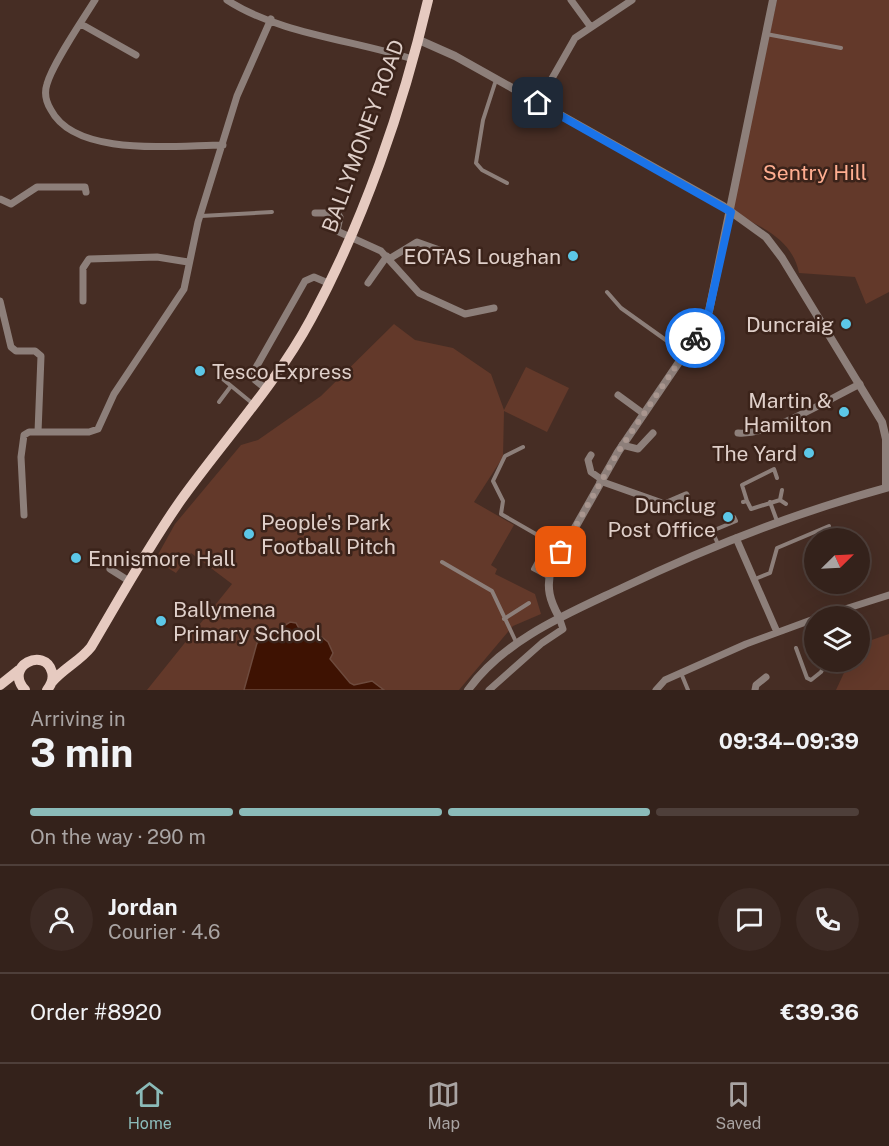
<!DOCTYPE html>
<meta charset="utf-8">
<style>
:root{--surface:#34221b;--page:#3c2a24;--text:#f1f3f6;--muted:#a9a4a3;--line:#4e3f3a;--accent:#8bbbb9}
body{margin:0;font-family:"Public Sans",sans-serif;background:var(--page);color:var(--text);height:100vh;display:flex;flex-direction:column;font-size:22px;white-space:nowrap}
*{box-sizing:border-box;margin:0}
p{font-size:20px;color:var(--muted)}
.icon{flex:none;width:33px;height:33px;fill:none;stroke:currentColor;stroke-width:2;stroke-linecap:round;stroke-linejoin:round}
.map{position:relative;height:690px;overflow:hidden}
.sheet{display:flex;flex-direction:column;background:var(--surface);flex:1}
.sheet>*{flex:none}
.needle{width:39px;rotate:66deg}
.controls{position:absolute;left:804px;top:528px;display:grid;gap:12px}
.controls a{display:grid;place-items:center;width:66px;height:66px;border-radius:50%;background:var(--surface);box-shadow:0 6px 24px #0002,0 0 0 2px var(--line);font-size:30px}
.pin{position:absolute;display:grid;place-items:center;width:51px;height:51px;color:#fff;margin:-26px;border-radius:12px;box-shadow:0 3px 9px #0006}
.courier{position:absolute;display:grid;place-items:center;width:60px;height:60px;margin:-30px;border:4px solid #1a73e8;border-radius:50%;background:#fff;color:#222;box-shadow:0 2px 8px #0007}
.summary em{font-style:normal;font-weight:700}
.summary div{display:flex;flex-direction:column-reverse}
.summary{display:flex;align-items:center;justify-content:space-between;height:102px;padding:0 30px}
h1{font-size:39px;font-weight:700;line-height:45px}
.bar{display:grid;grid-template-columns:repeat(4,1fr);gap:9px 6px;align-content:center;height:72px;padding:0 30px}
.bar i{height:8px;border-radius:4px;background:var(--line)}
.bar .on{background:var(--accent)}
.bar p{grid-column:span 4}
.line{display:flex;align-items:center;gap:15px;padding:0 30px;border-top:2px solid var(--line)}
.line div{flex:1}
.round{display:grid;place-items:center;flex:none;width:63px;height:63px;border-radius:32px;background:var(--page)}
.tab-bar{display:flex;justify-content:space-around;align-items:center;height:84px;border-top:2px solid var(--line);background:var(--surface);font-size:16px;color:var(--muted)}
.tab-bar a{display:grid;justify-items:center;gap:3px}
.tab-bar .on{color:var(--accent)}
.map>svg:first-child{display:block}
</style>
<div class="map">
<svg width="889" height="690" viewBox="0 0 889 690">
<rect width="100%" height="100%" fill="#462d24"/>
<path fill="#63392a" d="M777,0H889V292L866,304L855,277L799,273C792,238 760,226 731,212Z
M394,324L415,340L453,348L491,374L504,410L526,367L569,388L547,432L504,411L503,457L474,502L514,525L491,565L497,569L495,574L535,594L541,614L513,626L459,690H147L232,584L191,553L176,573L155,560L175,524L241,445L258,440L321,396Z
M889,634V690H836L849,662H860V644Z"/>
<path fill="#3e1202" stroke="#6e4b3e" stroke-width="1.5" d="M290,622L296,623L301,632L306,633L310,628L328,642L333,653L330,659L350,683L354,685L372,681L384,690H244L257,643Z"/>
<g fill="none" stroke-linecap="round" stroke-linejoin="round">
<path stroke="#8d7f7a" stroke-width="4" d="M766,34L841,48
M496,80L483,120L476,163L482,170L507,183
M201,216L272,212
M607,292L621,308L684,353
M219,376L252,403
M219,402L231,386
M523,447L505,456L493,481L503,501L501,514L548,541L533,569L548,577
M780,500L782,490
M747,501L742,485L774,469L777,478
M743,502L747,501L751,509L780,500L786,504
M770,502L777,521
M718,544L712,531L736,521L734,517
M442,562L492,591L517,644
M755,579L770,573L777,548L829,526
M504,619L529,603
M796,648L807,678L811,680L821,672L826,662
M681,673L688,690"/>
<path stroke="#8d7f7a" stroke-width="7" d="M95,0C82,21 53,63 47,84C44,93 46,102 51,110C76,158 177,145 223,145
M227,0C279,34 354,40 412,59
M571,0L590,26
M81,24L136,55
M538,103L575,38L632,0
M0,199L11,204L37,187H85L86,192
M315,213H337L340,217L337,231L381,251L419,293L465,314L494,308
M389,259L417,242L445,252
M368,283L387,256
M0,301L11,347L16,351H35L41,356L38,432
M83,301V268L89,259L157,257L188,262
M265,388L255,380L254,371L305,281L314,277L328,283
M618,395L644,414
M738,433C771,436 829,399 860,384
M622,445L638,449L653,433
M591,455L588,460L591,472L601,479
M600,481L665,504L686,495
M24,515L21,457L24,435L29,432H89L98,429L114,394L184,289L198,222L237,96L271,19
M736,538L777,632
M110,569L129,581
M823,616L889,595
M489,690L542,643L563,629L559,617
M656,690L665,680L746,644L814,619
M755,690L756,685L766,677"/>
<path stroke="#8d7f7a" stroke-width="8" d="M419,40L455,56L723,206L766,237L782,258L882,422L886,439V487
M559,617C550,601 546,588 551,570L618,452L692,343L709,311L773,0
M468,690C505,639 567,614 622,588C708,547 797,512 889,487"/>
<path stroke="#e6cac0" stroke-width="10" d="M52,682C64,668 80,661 91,647C120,598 148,547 181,500C224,440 276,384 311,319C363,223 403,107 428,0
M0,685L19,670
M25,690C3,666 45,646 52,672C54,679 51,685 47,690"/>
</g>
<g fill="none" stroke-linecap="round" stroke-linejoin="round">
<path stroke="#a9968f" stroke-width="6" stroke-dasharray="0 10.8" d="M561,552L618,452L695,338"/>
<path stroke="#1a73e8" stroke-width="8" d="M538,103L731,212L709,311L695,338"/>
</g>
<g fill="#5cc7e7" stroke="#3b231a" stroke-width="2">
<circle cx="573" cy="256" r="6"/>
<circle cx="846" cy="324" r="6"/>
<circle cx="200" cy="371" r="6"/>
<circle cx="844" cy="412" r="6"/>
<circle cx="809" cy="453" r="6"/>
<circle cx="728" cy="517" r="6"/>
<circle cx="249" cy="534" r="6"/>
<circle cx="76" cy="558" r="6"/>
<circle cx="161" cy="621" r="6"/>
</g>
<g text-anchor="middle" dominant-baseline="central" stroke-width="5" stroke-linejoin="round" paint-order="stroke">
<g font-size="21" fill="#dfcfc9" stroke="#3b231a">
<text transform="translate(363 136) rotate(-70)">BALLYMONEY ROAD</text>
</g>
<g font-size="21" fill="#ffae91" stroke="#3b231a">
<text x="815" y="172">Sentry Hill</text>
</g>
<g font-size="21" fill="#dfcfc9" stroke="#3b231a" text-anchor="end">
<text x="561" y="256">EOTAS Loughan</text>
<text x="834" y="324">Duncraig</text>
<text x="212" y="371" text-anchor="start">Tesco Express</text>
<text x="832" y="400">Martin &amp;<tspan x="832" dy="24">Hamilton</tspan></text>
<text x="797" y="453">The Yard</text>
<text x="716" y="505">Dunclug<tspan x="716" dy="24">Post Office</tspan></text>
<text x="261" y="522" text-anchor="start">People's Park<tspan x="261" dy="24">Football Pitch</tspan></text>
<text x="88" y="558" text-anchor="start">Ennismore Hall</text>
<text x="173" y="609" text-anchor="start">Ballymena<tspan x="173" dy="24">Primary School</tspan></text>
</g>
</g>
</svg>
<div class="controls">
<a><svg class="needle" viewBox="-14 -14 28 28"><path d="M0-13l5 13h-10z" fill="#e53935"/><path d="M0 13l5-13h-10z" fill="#a9a4a3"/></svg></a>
<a><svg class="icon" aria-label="layers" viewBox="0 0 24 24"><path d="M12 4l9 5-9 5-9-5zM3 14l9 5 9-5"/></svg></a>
</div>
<div class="pin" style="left:561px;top:552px;background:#ea580c"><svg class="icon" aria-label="bag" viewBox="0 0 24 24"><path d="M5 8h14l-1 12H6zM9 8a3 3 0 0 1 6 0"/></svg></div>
<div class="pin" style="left:538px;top:103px;background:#1f2937"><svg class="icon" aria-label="home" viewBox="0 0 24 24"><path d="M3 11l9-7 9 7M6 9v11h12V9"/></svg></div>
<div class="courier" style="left:695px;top:338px"><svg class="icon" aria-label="bike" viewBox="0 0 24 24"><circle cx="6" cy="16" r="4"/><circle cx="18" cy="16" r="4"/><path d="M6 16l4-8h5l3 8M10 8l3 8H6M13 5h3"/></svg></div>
</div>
<section class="sheet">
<div class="summary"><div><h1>3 min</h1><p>Arriving in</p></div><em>09:34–09:39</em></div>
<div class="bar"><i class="on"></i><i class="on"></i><i class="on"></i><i></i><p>On the way · 290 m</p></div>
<div class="line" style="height:108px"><a class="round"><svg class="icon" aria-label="person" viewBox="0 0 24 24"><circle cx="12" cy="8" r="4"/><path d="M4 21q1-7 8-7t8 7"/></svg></a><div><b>Jordan</b><p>Courier · 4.6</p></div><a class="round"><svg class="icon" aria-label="chat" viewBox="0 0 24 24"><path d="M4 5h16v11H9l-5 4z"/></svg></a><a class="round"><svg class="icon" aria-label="phone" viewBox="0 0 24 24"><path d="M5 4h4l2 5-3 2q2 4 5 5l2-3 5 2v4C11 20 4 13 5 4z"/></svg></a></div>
<div class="line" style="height:78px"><div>Order #8920</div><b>€39.36</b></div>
</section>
<nav class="tab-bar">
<a class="on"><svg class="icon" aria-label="home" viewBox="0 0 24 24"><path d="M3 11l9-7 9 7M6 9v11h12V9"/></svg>Home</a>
<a><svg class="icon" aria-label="map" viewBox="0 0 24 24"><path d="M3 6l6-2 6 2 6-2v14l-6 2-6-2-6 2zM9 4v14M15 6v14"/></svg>Map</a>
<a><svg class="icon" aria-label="saved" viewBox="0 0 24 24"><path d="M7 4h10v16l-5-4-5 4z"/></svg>Saved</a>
</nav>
